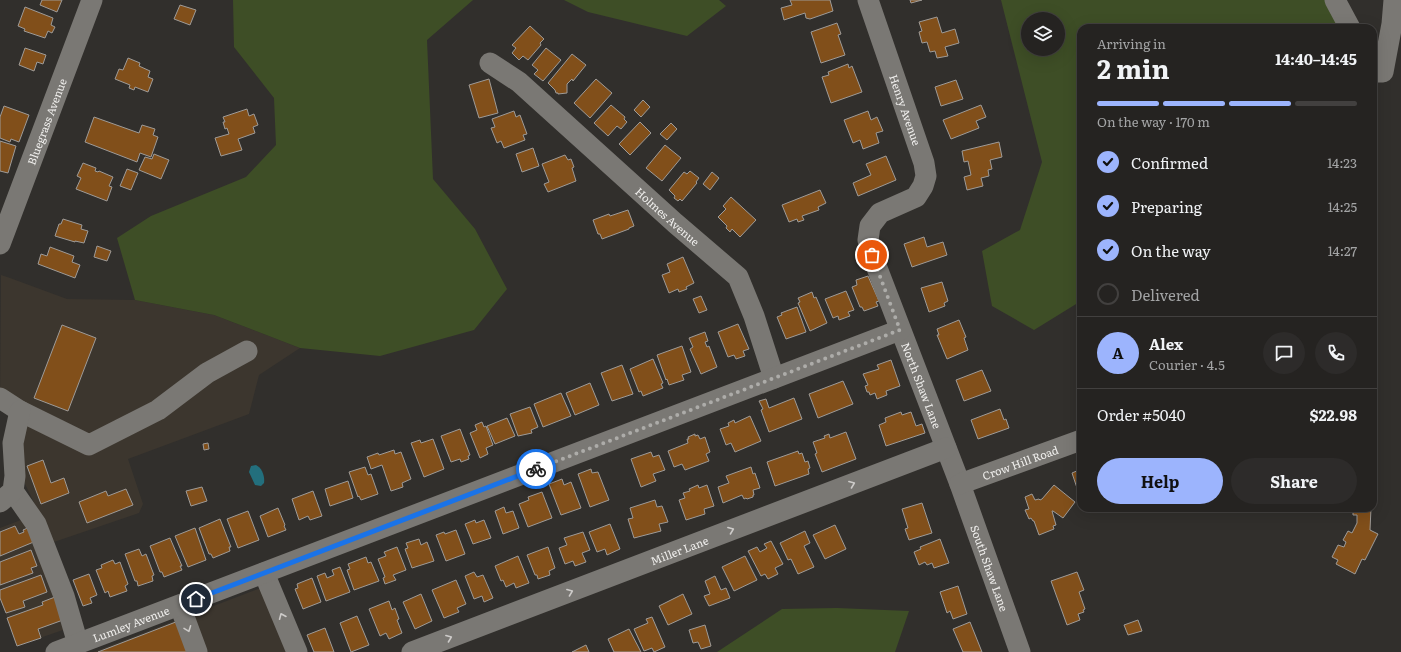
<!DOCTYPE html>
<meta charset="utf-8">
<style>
:root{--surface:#252321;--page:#2d2b2a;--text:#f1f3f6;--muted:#a3a4a5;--line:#42403f;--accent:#9cb4fd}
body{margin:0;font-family:Literata,serif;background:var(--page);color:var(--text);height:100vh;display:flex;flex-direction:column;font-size:15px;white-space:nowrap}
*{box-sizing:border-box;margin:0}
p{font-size:13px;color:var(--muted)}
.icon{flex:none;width:22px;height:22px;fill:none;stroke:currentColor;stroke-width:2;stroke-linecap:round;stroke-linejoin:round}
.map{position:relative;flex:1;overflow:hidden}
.side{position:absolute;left:1077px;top:24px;width:300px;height:488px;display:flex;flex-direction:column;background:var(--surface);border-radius:12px;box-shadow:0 4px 16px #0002,0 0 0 1px var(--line)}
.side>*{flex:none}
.tools{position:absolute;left:1021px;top:12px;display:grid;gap:8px}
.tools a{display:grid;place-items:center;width:44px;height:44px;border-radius:50%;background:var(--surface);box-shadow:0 4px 16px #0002,0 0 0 1px var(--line);font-size:20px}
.pin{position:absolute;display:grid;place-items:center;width:34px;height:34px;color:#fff;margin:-17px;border:2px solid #fff;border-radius:50%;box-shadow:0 1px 4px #0007}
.courier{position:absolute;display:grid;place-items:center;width:40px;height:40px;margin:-20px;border:3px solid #1a73e8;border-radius:50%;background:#fff;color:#222;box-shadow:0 1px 5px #0007}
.summary em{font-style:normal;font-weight:700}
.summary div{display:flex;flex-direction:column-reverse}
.summary{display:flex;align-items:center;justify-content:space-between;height:68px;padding:0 20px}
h1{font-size:26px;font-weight:700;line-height:30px}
.bar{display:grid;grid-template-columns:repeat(4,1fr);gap:6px 4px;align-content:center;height:48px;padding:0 20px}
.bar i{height:5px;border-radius:3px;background:var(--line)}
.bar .on{background:var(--accent)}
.bar p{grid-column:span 4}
.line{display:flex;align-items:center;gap:10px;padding:0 20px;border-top:1px solid var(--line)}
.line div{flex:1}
.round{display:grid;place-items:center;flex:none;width:42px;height:42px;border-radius:21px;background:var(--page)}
ol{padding:0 20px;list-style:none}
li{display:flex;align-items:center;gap:12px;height:44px}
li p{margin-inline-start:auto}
li .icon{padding:4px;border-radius:50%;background:var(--accent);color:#111;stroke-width:4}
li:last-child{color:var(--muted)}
li i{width:22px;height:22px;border:2px solid var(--line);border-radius:50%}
.primary-button{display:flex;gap:8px;margin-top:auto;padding:8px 20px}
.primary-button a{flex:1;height:46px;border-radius:24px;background:var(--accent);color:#111;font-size:16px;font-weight:700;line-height:46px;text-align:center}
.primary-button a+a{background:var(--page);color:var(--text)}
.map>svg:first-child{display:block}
</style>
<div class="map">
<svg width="1401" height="652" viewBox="0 0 1401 652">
<rect width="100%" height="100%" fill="#312f2c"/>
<path fill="#3c362e" d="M1,275L10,278L67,299L135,300L214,315L300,348L259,375L249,414L128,459L143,504L139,513L54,542L80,624L17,646L0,598V528L39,513L25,484L9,416L0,408Z
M263,587L289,652H93Z"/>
<path fill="#3e4e26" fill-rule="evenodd" d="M233,0H473L427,40L433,179L475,229L507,289L474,330L380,356L300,348L214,315L135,300L117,238L151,216L246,177L276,145L274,98L234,47Z
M564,0H719L726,6L687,36L588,12Z
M1001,0H1329L1344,28H1081V301L1034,330L992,306L982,251L1020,230L1042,162ZM1028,19H1058V49H1028Z
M837,608L909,611L895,652H717L782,609Z"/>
<path fill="#236f7d" d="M256,465C262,468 265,476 264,483L261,486L255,485L249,472L251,466Z"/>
<path fill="#814f1a" stroke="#9e9b98" d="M42,0H62L57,12L40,5Z
M790,0H830L833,11L810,19L806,18L805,13L784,20L781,8L792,5Z
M910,0H922L911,3Z
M180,5L196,10L190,25L174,19Z
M25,7L53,18L51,25L55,27L52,33L48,31L45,38L24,31L25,29L18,26Z
M937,17L942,33L955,29L959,43L945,47L948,56L937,58L935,51L930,52L927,42L922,43L919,32L922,31L919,22Z
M837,23L841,34L838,35L845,55L821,63L811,32Z
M530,26L544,39L540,43L541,45L528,60L523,56L519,60L512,53L516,48L512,45Z
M25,48L46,55L43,64L37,62L34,71L19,65Z
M546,48L561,60L543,81L534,74L538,70L532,65Z
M572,54L586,65L573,81L572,79L567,84V93L558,94V93H556L555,90L548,83Z
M128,58L140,63L139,66L150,71L148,77L153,79L148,92L135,87L134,90L129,88L130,85L115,79L119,69L123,70Z
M848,64L849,68L852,66L862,92L831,103L822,77L829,75L828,72Z
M489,79L498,113L479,118L469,85Z
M596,79L612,93L590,118L574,103Z
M956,80L963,99L941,106L935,87Z
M643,100L650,107L641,117L634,110Z
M611,105L625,117L624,119L627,122L621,129L617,126L608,136L594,123Z
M981,105L986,117L976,121L979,128L951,139L943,120Z
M4,106L29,115L19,142L11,139L10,142L0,138V117Z
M247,109L249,116L254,114L258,125L253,127L255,133L238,139L242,150L221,156L215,138L229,134L227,128L225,129L223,122H225L223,117Z
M514,111L516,117L520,115L527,134L523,135L525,140L504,148L501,141L497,143L491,128L495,127L492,119Z
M868,111L871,120L877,117L883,131L876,133L879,143L863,149L860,140L853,143L844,120Z
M94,117L139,133L142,125L155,129L153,135L158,137L151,157L140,153L137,162L85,142Z
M640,122L651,133L630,155L619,144Z
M671,123L677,129L667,140L660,134Z
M0,141L16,146L8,173L0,171Z
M999,142L1002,157L990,160L992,169L988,170L989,176L981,178L983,186L967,190L964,177L971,175L968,161L964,162L962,151Z
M665,145L681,158L662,181L646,168Z
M533,148L539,166L522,172L516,154Z
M154,154L169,160L161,179L139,170L145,157L152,159Z
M565,155L568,160L571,159L574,167L572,168L576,181L548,192L544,184L549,182L542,164Z
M886,156L896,180L858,196L853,183L871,175L866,164Z
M83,163L96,168L95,171L98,172L99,171L113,177L109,186L112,187L107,201L76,189L81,178L77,176Z
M127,169L138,173L131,190L120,186Z
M690,171L699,178L696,182L697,183L682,201L680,199L678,201L674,198L675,196L669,190L684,172L687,174Z
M712,172L719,178L710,190L703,184Z
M820,190L826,203L818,207L819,210L802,216L804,220L798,222L797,219L789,222L782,205Z
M731,197L756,220L740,237L732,229L730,232L726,228L727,226L718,217L726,209L723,206Z
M628,210L634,226L629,228V229L602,239L600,234H598L593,220L609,214L610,216Z
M63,219L82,225L81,229L88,231L84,243L75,241V242L55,236L59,224H61Z
M924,237L927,247L943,242L947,255L912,267L904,244Z
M97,246L111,251L107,261L94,257Z
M50,247L74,256L72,262L80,265L75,278L38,264L41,254L47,256Z
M683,257L694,283L686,287L687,289L679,292L678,289L669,293L662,275L670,272L667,264Z
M868,276L879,301L876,302L878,306L864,311L862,307H860L852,287L857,285L856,280Z
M942,282L948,301L944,303L945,306L929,312L921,288Z
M846,291L854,310L848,312L850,316L839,320L838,316L833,318L825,299Z
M812,292L814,298L816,297L827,323L810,331L798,303L800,302L798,298Z
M701,296L707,310L699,313L693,299Z
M797,307L806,332L786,339L777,317L782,315L781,313Z
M959,320L966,337L964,338L968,350L947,359L937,335H939L937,329Z
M738,324L749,349L743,351L745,356L736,359L734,355L728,357L718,332Z
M62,325L96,338L68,411L34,398Z
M705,332L708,341L705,342L707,347L709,346L717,367L701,374L690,349L693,347L689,338Z
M682,346L691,372L682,375L684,380L669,385L667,379L666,380L657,355Z
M653,359L663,383L661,384L663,388L643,396L641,391L639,392L630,369Z
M891,360L900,386L886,391L887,395L877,399L875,393L870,395L869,392H867L865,386L868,385L863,374L879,369L877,365Z
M622,365L633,394L612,401L601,373Z
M982,370L991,391L964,401L956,380Z
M843,381L853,404L818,418L809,394Z
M590,383L599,405L575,415L566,393Z
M561,393L571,416L543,427L534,404Z
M794,398L802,419L769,432L761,410L763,409L759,401L766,399L769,408Z
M530,407L538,427L531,430L532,433L518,436L510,414Z
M1000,409L1004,420L1006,419L1009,428L978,439L971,420Z
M901,412L902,415L911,412L916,426L922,424L925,433L886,446L879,425L886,422L885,418Z
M750,416L761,441L735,452L731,443L726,445L720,429L729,426L728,423L734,420L735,423Z
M507,418L515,436L495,444L487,426Z
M482,422L484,427L486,426L493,445L486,448L488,454L480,458L470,433L477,430L475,425Z
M460,429L470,455L468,456L469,459L461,462L460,459L451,462L441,436Z
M846,432L856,459L822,472L815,454L817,453L813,442L825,438L824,436L829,434L830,438Z
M695,434V436L698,435L700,439L705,437L710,452L706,454L709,461L685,470L682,464L674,467L668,451L688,443L687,439H689L688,437Z
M433,439L444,469L424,477L411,443L420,440L421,443Z
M208,443L209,449L204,450L203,444Z
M394,450L395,454L401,452L411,479L402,483L403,487L391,491L382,465L371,469L367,457L378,453L379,455Z
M798,451L799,454L802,453L805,462L808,461L810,468L808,469L809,474L775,486L767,462Z
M651,452L653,457L659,455L665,470L653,474L656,481L641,487L631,459Z
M43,460L51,483L64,478L69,493L41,504L27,466Z
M365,467L368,475L371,474L378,494L361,500L359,496L358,497L349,472Z
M751,467L753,474L755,473L760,488L753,490L754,495H753V497L747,499L746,498L744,499L742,495L723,503L718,487L729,483L726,476Z
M591,469L592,473L598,472L609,500L590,507L578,474Z
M1079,470H1081V490L1078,491L1072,473Z
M562,479L564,485L571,482L581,508L561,515L549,484Z
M348,481L353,498L330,506L325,489Z
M698,485L699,488L707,485L714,506L704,509L705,514L686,520L679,500L685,498L683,493L690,491L689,489Z
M1054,485L1075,502L1063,518L1053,511H1052L1056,525L1053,526L1054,529L1039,535L1034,521H1033L1031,518L1029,519L1025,510L1029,509L1025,497L1032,494L1035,500L1039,499L1040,500L1042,499Z
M202,487L207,501L191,506L186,491Z
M126,489L133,505L87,523L79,502L106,491L108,496Z
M313,491L322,516L310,520L308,516L299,520L292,499Z
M542,492L552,518L528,527L519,504L529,500L528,497Z
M655,500L657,507L662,506L668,522L659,524L661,531L634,538L628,519L633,518L630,508Z
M922,503L932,533L909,540L905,529L908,528L902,509Z
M504,507L506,513L513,511L519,528L503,534L495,511Z
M278,508L285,525L284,526L286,530L268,537L260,516Z
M1353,508H1371L1370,530L1378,534L1365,560L1362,559L1355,574L1336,564L1338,560L1332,557L1338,545L1344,547L1346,542L1343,540L1348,531L1352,533L1357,523V515H1353Z
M248,511L259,540L238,548L227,519Z
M220,519L231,547H229L230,551L213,558L211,554H209L199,528Z
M475,520L476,523L484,520L491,538L473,544L465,524Z
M610,524L620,549L607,555L605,549L597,552L589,532Z
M835,525L846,549L825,559L813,535Z
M15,526L19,534L24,532L23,530L30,527L36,541L0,556V532Z
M195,528L206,560L188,567L175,536Z
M456,530L465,554L446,561L436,535L444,532L445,534Z
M805,531L810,543L804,546L814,567L798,574L791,559L788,560L780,543Z
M583,532L590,550L582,553L586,562L575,566L573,561L565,564L559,548L567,545L564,538Z
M170,538L182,566H180L182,570L164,577L162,572H160L150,546Z
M419,539L421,545L427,542L434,561L412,568L405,549L408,548L406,543Z
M940,539L949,563L934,568L932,563L927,565L925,562L919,565L914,552L921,549L920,547Z
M771,541L783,564L775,568L778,574L768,579L765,574L761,576L748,551L757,547L760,552L767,548L764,544Z
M397,547L406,570L393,575L396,580L385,584L383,578L385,577L378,559L386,556L384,552Z
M548,547L555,568L549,571L550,575L538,579L537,575H535L527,555Z
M139,549L142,556L146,554L154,575L152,576L153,581L138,586L137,581H135L125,554Z
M31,550L37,566L31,568L33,573L0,585V562Z
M518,556L529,583L516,588L514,583L506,587L503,580L501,581L495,566Z
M745,556L757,580L734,591L722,567Z
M366,557L368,563L371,562L379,581L354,590L347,570L350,569L348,564Z
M113,560L115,564L120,562L128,584L125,586L127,591L110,597L108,591L105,593L96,570L102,568L101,565Z
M340,567L350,592L326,601L317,576L325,573L327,578L334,575L332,570Z
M474,572L477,577L483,575L493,598L484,602L482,596L474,599L465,576Z
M1077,572L1084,590L1079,592L1085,609L1083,610L1084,612L1078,614L1080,620L1067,625L1051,581Z
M89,574L97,595L90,598L92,603L83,606L73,580Z
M41,575L47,592L23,601L25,607L6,613L0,598V590Z
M715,576L721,590L726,588L730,598L709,606L704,596L710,594L705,581Z
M312,578L321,602L303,609L295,589L298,588L297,584Z
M456,580L466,604L457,608L459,612L444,618L432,590Z
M958,586L967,614L953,619L950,611L947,613L940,592Z
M421,594L432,621L415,629L403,602Z
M683,594L692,614L668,625L659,606Z
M55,597L63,620L38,629L41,638L17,646L7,618L43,605L42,602Z
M389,601L392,610L395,608L399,619L397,620L402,633L389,639L386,633L380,636L369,609Z
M357,616L369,645L351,652L340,623Z
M652,617L665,647L654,652L652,648L644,651L634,629L648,623L646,619Z
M181,620L194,652H98Z
M1138,620L1142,631L1128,635L1124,625Z
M970,622L982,652H963L953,629Z
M705,625L711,646L701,649L698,642L693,643L689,630Z
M325,628L334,652H314L307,635Z
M629,629L641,652H614L608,639Z
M586,645L589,652H572Z"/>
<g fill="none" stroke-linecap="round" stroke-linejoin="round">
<g stroke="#7a7874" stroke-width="21">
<path id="s1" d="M868,0L924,163L926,176L923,186L916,197L880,213L870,226L868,240L872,255L960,484L1020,652"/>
<path d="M1335,0L1350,28"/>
<path id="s2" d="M490,63L519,82L675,223L738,277L754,316L774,378"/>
<path d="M1373,69L1375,72H1383L1392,24L1394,0"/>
<path id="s3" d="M0,244L92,0"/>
<path d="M0,398L20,411L89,445L158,410L207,373L247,351"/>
<path id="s4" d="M960,484L1081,440"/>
<path d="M13,491L36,524L64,596L78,644"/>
<path d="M0,502L13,491L15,476L13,443L20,411"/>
<path d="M264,573L297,652"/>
<path d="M180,606L197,652"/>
<path id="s5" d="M56,652L900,330"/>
<path id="s6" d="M412,652L946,448"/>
</g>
</g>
<defs><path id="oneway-chevron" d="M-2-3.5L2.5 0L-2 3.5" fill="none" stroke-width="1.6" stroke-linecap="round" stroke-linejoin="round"/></defs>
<g stroke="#cdcbc9">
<use href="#oneway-chevron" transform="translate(852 484) rotate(-21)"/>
<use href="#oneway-chevron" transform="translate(731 530) rotate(-21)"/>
<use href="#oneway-chevron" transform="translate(570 592) rotate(-21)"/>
<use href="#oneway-chevron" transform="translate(282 616) rotate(-113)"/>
<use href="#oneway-chevron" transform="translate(188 629) rotate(69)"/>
<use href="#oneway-chevron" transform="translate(449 638) rotate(-21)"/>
</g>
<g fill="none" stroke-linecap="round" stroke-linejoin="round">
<path stroke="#adaca9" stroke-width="4" stroke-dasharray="0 7.2" d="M536,469L900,330L872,255"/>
<path stroke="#1a73e8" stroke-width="5" d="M196,599L536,469"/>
</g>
<g text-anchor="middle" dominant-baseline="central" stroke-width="3" stroke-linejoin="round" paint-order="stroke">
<g font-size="11" fill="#f0efed" stroke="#312f2c">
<text stroke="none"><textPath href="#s1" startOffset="116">Henry Avenue</textPath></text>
<text stroke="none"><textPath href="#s3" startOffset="131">Bluegrass Avenue</textPath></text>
<text stroke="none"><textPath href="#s2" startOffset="235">Holmes Avenue</textPath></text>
<text stroke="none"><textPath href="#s1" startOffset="434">North Shaw Lane</textPath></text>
<text stroke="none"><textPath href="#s4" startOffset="64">Crow Hill Road</textPath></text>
<text stroke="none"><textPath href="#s6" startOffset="286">Miller Lane</textPath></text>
<text stroke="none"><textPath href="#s1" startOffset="629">South Shaw Lane</textPath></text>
<text stroke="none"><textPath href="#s5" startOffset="80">Lumley Avenue</textPath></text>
</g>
</g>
</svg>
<div class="tools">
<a><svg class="icon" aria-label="layers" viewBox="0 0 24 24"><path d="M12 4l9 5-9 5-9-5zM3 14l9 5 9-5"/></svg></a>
</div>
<div class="pin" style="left:872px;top:255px;background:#ea580c"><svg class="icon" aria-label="bag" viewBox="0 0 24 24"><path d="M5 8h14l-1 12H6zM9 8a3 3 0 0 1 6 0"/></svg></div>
<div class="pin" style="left:196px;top:599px;background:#1f2937"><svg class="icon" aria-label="home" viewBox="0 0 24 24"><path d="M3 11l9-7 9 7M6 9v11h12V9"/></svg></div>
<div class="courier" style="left:536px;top:469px"><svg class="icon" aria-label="bike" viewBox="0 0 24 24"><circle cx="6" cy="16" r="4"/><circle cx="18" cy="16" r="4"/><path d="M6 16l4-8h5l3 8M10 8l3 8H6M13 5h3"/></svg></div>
<section class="side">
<div class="summary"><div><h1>2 min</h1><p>Arriving in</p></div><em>14:40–14:45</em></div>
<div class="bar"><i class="on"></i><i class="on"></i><i class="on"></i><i></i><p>On the way · 170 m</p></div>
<ol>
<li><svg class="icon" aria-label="check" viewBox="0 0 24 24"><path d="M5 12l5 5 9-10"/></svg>Confirmed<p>14:23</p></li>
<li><svg class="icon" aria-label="check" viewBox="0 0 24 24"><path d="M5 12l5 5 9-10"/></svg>Preparing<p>14:25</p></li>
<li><svg class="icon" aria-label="check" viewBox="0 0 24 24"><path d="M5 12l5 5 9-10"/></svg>On the way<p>14:27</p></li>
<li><i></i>Delivered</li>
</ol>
<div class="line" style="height:72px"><b class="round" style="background:var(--accent);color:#111">A</b><div><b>Alex</b><p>Courier · 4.5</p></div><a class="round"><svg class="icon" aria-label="chat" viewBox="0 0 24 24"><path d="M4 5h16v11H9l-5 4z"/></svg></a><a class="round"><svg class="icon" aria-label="phone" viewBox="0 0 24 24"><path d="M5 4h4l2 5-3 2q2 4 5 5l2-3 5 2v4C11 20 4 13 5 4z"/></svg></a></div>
<div class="line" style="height:52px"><div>Order #5040</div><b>$22.98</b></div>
<div class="primary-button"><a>Help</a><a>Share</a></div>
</section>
</div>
